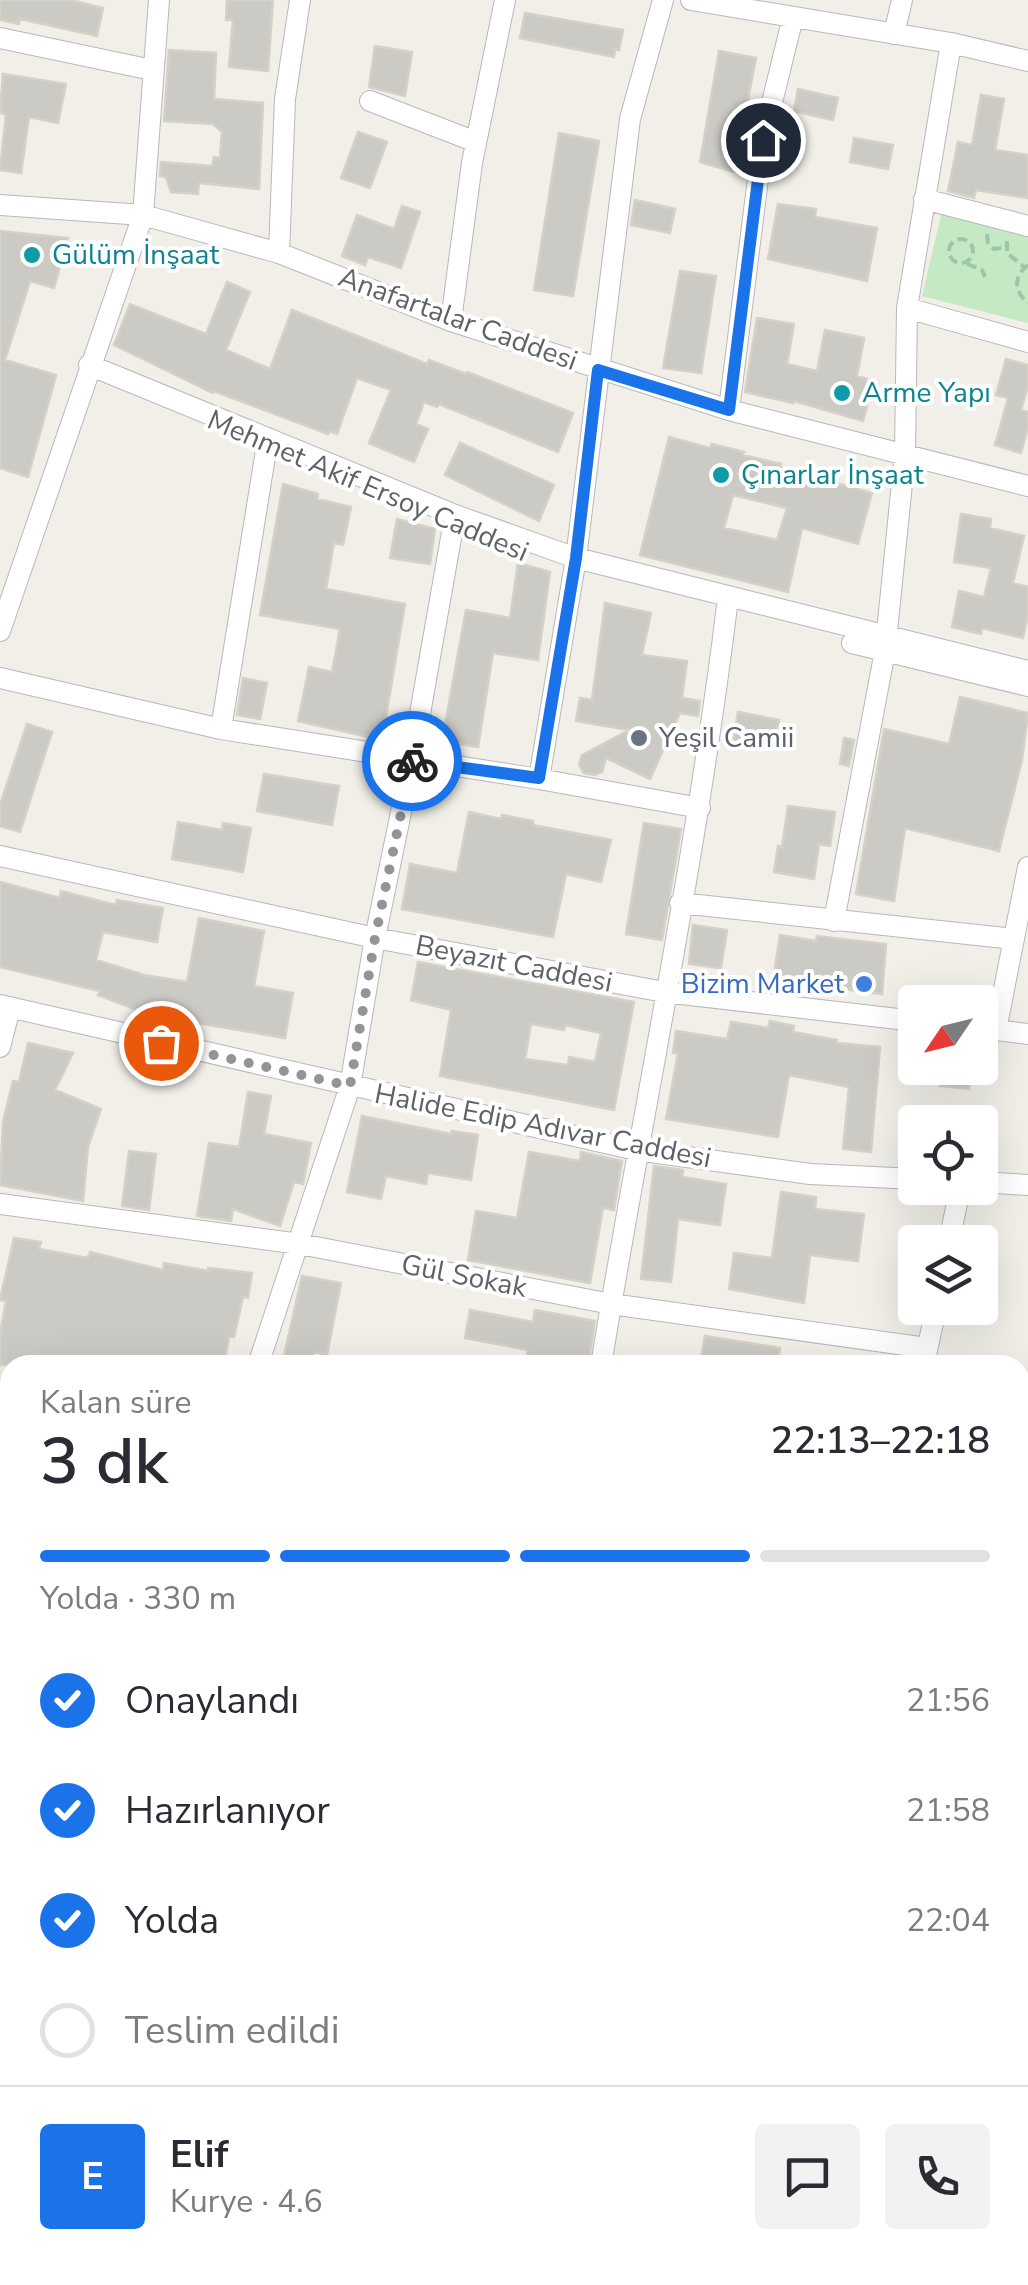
<!DOCTYPE html>
<html lang="tr">
<meta charset="utf-8">
<style>
:root{--surface:#fff;--page:#f2f2f3;--text:#2b2b33;--muted:#7c7c81;--line:#e1e1e2;--accent:#1a73e8}
body{margin:0;font-family:"Nunito Sans",sans-serif;background:var(--page);color:var(--text);height:100vh;display:flex;flex-direction:column;font-size:38px;white-space:nowrap}
*{box-sizing:border-box;margin:0}
p{font-size:32px;color:var(--muted)}
.icon{flex:none;width:55px;height:55px;fill:none;stroke:currentColor;stroke-width:2;stroke-linecap:round;stroke-linejoin:round}
.map{position:relative;flex:1;overflow:hidden}
.drawer{position:absolute;left:0px;top:1355px;width:1030px;height:930px;display:flex;flex-direction:column;background:var(--surface);border-radius:30px 30px 0 0;box-shadow:0 10px 40px #0002}
.drawer>*{flex:none}
.needle{width:65px;rotate:235deg}
.fabs{position:absolute;left:898px;top:985px;display:grid;gap:20px}
.fabs a{display:grid;place-items:center;width:100px;height:100px;border-radius:10px;background:var(--surface);box-shadow:0 10px 40px #0002;font-size:50px}
.pin{position:absolute;display:grid;place-items:center;width:85px;height:85px;color:#fff;margin:-42px;border:5px solid #fff;border-radius:50%;box-shadow:0 2px 10px #0007}
.courier{position:absolute;display:grid;place-items:center;width:100px;height:100px;margin:-50px;border:8px solid #1a73e8;border-radius:50%;background:#fff;color:#222;box-shadow:0 2px 12px #0007}
.headline em{font-style:normal;font-weight:600}
.headline div{display:flex;flex-direction:column-reverse}
.headline{display:flex;align-items:center;justify-content:space-between;height:170px;padding:0 40px}
h1{font-size:65px;font-weight:600;line-height:75px}
.bar{display:grid;grid-template-columns:repeat(4,1fr);gap:15px 10px;align-content:center;height:120px;padding:0 40px}
.bar i{height:12px;border-radius:8px;background:var(--line)}
.bar .active{background:var(--accent)}
.bar p{grid-column:span 4}
.line{display:flex;align-items:center;gap:25px;padding:0 40px;border-top:2px solid var(--line)}
.line div{flex:1}
.round{display:grid;place-items:center;flex:none;width:105px;height:105px;border-radius:10px;background:var(--page)}
ol{padding:0 40px;list-style:none}
li{display:flex;align-items:center;gap:30px;height:110px}
li p{margin-inline-start:auto}
li .icon{padding:10px;border-radius:50%;background:var(--accent);color:#fff;stroke-width:4}
li:last-child{color:var(--muted)}
li i{width:55px;height:55px;border:5px solid var(--line);border-radius:50%}
.map>svg:first-child{display:block}
</style>
<div class="map">
<svg width="1028" height="2285" viewBox="0 0 1028 2285">
<rect width="100%" height="100%" fill="#f1efe8"/>
<path fill="#e1ded6" d="M1020,2159L1028,2160V2285H837L840,2275H1020Z
M613,2275H811L808,2285H612Z"/>
<path fill="#c5e8c5" d="M942,211L1028,230V323L922,296Z
M0,1418L10,1420V1475L0,1473Z
M1020,1624L1028,1626V1738L1020,1737Z
M0,2260L10,2262V2275H71L120,2285H0Z"/>
<g fill="none" stroke-linecap="round" stroke-linejoin="round">
<path stroke="#aadaff" stroke-width="6" d="M0,1423L10,1425
M1020,1703L1028,1705"/>
</g>
<path fill="#cccac5" stroke="#d6d1c6" stroke-width="2.5" fill-rule="evenodd" d="M0,0H70L103,8L97,36L20,19L19,24L0,20Z
M227,0H273L268,71L229,67L233,20H226Z
M525,13L623,30L619,50L615,49L614,57L520,38Z
M375,46L412,52L405,96L369,87Z
M169,50L216,53L214,99L263,103L259,189L199,183L198,194L171,192L166,177L160,176L161,162L212,166L214,157L220,158L222,132L213,124L164,121Z
M719,51L756,58L734,172L700,162Z
M3,74L66,84L58,123L29,117L21,173L0,170L6,114L0,113Z
M798,89L838,98L833,120L794,111Z
M981,95L1004,99L995,150L1028,155V198L976,190L974,198L948,191L958,142L972,145Z
M358,132L387,142L370,188L341,178Z
M559,133L599,141L573,296L534,290Z
M854,138L893,145L888,169L850,162Z
M635,200L675,209L670,233L631,225Z
M778,204L816,209L815,217L877,228L867,281L768,259Z
M402,206L420,212L401,268L368,257L365,265L342,256L357,215L394,229Z
M0,231L68,238L54,288L30,281L5,360L56,375L28,477L0,468Z
M680,271L716,276L701,373L663,368Z
M227,282L250,292L226,350L270,369L292,310L427,364L429,360L466,374L467,372L573,413L558,452L439,404L437,407L424,402L416,424L428,429L414,462L369,443L391,390L357,378L337,434L330,431L328,434L214,391L213,393L114,345L130,304L206,334Z
M757,318L794,324L787,364L817,371L825,330L864,338L857,376L874,381L863,421L794,401L793,403L745,392Z
M1006,359L1028,365V386L1021,410L1028,412V427L1021,453L995,445L1008,398L996,395Z
M669,437L710,448L712,444L744,452L743,455L781,464L780,467L872,493L858,544L802,528L788,592L640,555ZM733,495L787,508L777,540L724,528Z
M460,443L554,485L539,521L445,475Z
M283,484L318,494L317,499L351,507L343,545L334,543L326,589L405,604L382,740L298,721L309,667L332,672L340,629L260,615Z
M961,514L991,519L990,528L1024,536L1013,583L1028,587V615L1023,638L982,628L981,634L952,627L959,591L984,597L991,568L954,562Z
M397,519L435,529L430,564L390,558Z
M518,563L550,572L538,660L493,653L478,747L442,741L466,610L510,618Z
M605,603L651,613L642,655L687,661L682,698L700,701L698,716L680,713L650,779L606,758L602,772L595,775L584,773L579,765L582,755L629,730L576,721L580,698L592,700Z
M243,678L267,683L260,719L237,715Z
M960,697L1028,713L1022,760L999,851L905,828L894,901L856,894L884,729L949,744Z
M738,712L779,720L773,749L733,742Z
M27,724L52,732L20,832L0,826V805Z
M844,738L854,740L849,766L840,764Z
M264,774L339,786L332,825L257,811Z
M788,806L835,812L830,846L819,844L814,879L774,872L778,846L782,847Z
M469,812L501,819L502,815L533,821V825L611,840L601,882L566,874L553,937L402,909L410,864L457,873Z
M178,822L222,830L223,823L251,828L243,872L172,859Z
M644,823L681,829L662,940L626,934Z
M0,882L60,898L61,891L116,905L117,900L163,908L157,942L103,932L96,960L144,975L187,982L199,918L264,931L254,986L293,993L285,1038L203,1024L132,1008L98,995L100,991L0,967Z
M693,925L727,930L721,968L689,964Z
M780,935L816,941L817,936L886,944L882,994L773,980Z
M418,962L634,1002L614,1110L440,1076L451,1010L411,1000ZM531,1024L564,1030L565,1025L601,1033L595,1062L569,1057L568,1065L525,1059Z
M770,1021L794,1026L793,1032L837,1040V1043L880,1047L871,1152L843,1149L849,1087L789,1075L778,1137L666,1119L678,1053H673L676,1031L727,1039L731,1022L768,1028Z
M28,1043L73,1053L55,1090L101,1109L88,1147L83,1201L0,1185L3,1122L13,1081L19,1082Z
M941,1068H971L969,1089L940,1086Z
M248,1092L271,1096L264,1134L311,1143L303,1184L294,1182L280,1226L233,1209L231,1221L197,1216L209,1143L239,1147Z
M362,1116L451,1134L452,1131L478,1135L471,1180L428,1173L426,1184L386,1176L381,1199L347,1192Z
M129,1151L156,1154L149,1210L122,1206Z
M529,1152L580,1161L581,1152L622,1161L614,1210L603,1208L590,1283L468,1260L476,1211L517,1218Z
M654,1166L683,1170L682,1177L726,1184L720,1225L678,1219L671,1282L641,1279Z
M781,1192L816,1197L815,1209L864,1214L858,1261L810,1255L804,1303L729,1289L734,1253L772,1258Z
M14,1238L41,1242L39,1249L88,1258L90,1252L163,1270L164,1263L208,1271V1268L252,1273L248,1298L243,1297L234,1337L229,1336L224,1365H0V1334L6,1301L0,1300Z
M302,1276L341,1283L327,1355L314,1352L311,1365H282Z
M470,1310L533,1322L535,1310L595,1321L588,1365H525L528,1350L465,1338Z
M705,1336L780,1348L778,1365H700Z"/>
<g fill="none" stroke-linecap="round" stroke-linejoin="round">
<defs>
<path id="minor" d="M691,0L951,43L1028,61
M894,34L902,0
M0,38L152,70
M370,101L476,142
M924,199L1028,226
M0,205L143,215L279,253L451,321L729,410L1028,486
M279,253L285,99L300,0
M907,308L1028,342
M451,321L472,163L505,0
M89,365L455,515L576,558L1028,671
M729,410L763,139L793,17
M0,631L143,215L159,0
M852,643L1028,686
M0,678L221,729L539,779L700,808
M221,729L268,438
M539,779L576,558L630,119L663,0
M0,856L375,938L664,992L915,1021
M680,903L1014,939
M834,921L885,651L905,454L907,308L951,43
M0,1005L636,1150L810,1174L915,1179
M980,1028L1028,1034
M996,1030L1028,867
M0,1047L10,1008
M980,1182L1028,1185
M0,1204L300,1244L611,1304L927,1348
M949,1242L960,1188
M258,1365L350,1086L375,938L412,759L455,515
M601,1365C643,1109 697,855 728,598
M924,1365L936,1308
M0,1407L10,1409
M0,1487L10,1489
M1021,1609L1028,1581
M0,1634L10,1636
M1020,1760L1028,1761
M1020,2028L1028,1994
M0,2106H10
M1020,2145L1028,2146
M0,2214L10,2216
M0,2242L10,2244
M184,2275L243,2285
M338,2275L392,2285
M570,2285L571,2275
M823,2285L826,2275"/>
</defs>
<use href="#minor" stroke="#b5b8bc" stroke-width="22"/>
<path stroke="#9cc7a9" stroke-width="4" stroke-dasharray="10 5" stroke-linecap="butt" d="M987,234L988,243L994,249L1006,247
M949 251a12 12 0 1 1 24 0a12 12 0 1 1-24 0Z
M1007,241V253L1024,267
M967,264L982,270L985,277
M1028,265C1013,276 1014,292 1028,303"/>
<use href="#minor" stroke="#fff" stroke-width="20"/>
</g>
<g fill="none" stroke-linecap="round" stroke-linejoin="round">
<path stroke="#929495" stroke-width="10" stroke-dasharray="0 18" d="M161,1043L350,1086L375,938L412,761"/>
<path stroke="#1a73e8" stroke-width="12" d="M412,761L539,778L576,558L598,370L729,410L763,140"/>
</g>
<g fill="#0f9aa8" stroke="#fff" stroke-width="4">
<circle cx="32" cy="255" r="10"/>
<circle cx="842" cy="393" r="10"/>
<circle cx="721" cy="475" r="10"/>
</g>
<circle fill="#6b7280" stroke="#fff" stroke-width="4" cx="639" cy="738" r="10"/>
<circle fill="#3f7fe0" stroke="#fff" stroke-width="4" cx="864" cy="984" r="10"/>
<g text-anchor="middle" dominant-baseline="central" stroke-width="8" stroke-linejoin="round" paint-order="stroke">
<g font-size="28" fill="#0d838f" stroke="#fff" text-anchor="start">
<text x="52" y="255">Gülüm İnşaat</text>
<text x="862" y="393">Arme Yapı</text>
<text x="741" y="475">Çınarlar İnşaat</text>
</g>
<g font-size="28" fill="#5f6368" stroke="#fff">
<text transform="translate(458 319) rotate(20)">Anafartalar Caddesi</text>
<text transform="translate(368 486) rotate(23)">Mehmet Akif Ersoy Caddesi</text>
<text transform="translate(514 964) rotate(11)">Beyazıt Caddesi</text>
<text transform="translate(543 1126) rotate(11)">Halide Edip Adıvar Caddesi</text>
<text transform="translate(464 1276) rotate(11)">Gül Sokak</text>
</g>
<g font-size="28" fill="#5b616d" stroke="#fff" text-anchor="start">
<text x="659" y="738">Yeşil Camii</text>
</g>
<g font-size="28" fill="#366cbe" stroke="#fff" text-anchor="end">
<text x="844" y="984">Bizim Market</text>
</g>
</g>
</svg>
<div class="fabs">
<a><svg class="needle" viewBox="-14 -14 28 28"><path d="M0-13l5 13h-10z" fill="#e53935"/><path d="M0 13l5-13h-10z" fill="#7c7c81"/></svg></a>
<a><svg class="icon" aria-label="locate" viewBox="0 0 24 24"><circle cx="12" cy="12" r="6"/><path d="M12 2v4M12 18v4M2 12h4M18 12h4"/></svg></a>
<a><svg class="icon" aria-label="layers" viewBox="0 0 24 24"><path d="M12 4l9 5-9 5-9-5zM3 14l9 5 9-5"/></svg></a>
</div>
<div class="pin" style="left:161px;top:1043px;background:#ea580c"><svg class="icon" aria-label="bag" viewBox="0 0 24 24"><path d="M5 8h14l-1 12H6zM9 8a3 3 0 0 1 6 0"/></svg></div>
<div class="pin" style="left:763px;top:140px;background:#1f2937"><svg class="icon" aria-label="home" viewBox="0 0 24 24"><path d="M3 11l9-7 9 7M6 9v11h12V9"/></svg></div>
<div class="courier" style="left:412px;top:761px"><svg class="icon" aria-label="bike" viewBox="0 0 24 24"><circle cx="6" cy="16" r="4"/><circle cx="18" cy="16" r="4"/><path d="M6 16l4-8h5l3 8M10 8l3 8H6M13 5h3"/></svg></div>
<section class="drawer">
<div class="headline"><div><h1>3 dk</h1><p>Kalan süre</p></div><em>22:13–22:18</em></div>
<div class="bar"><i class="active"></i><i class="active"></i><i class="active"></i><i></i><p>Yolda · 330 m</p></div>
<ol>
<li><svg class="icon" aria-label="check" viewBox="0 0 24 24"><path d="M5 12l5 5 9-10"/></svg>Onaylandı<p>21:56</p></li>
<li><svg class="icon" aria-label="check" viewBox="0 0 24 24"><path d="M5 12l5 5 9-10"/></svg>Hazırlanıyor<p>21:58</p></li>
<li><svg class="icon" aria-label="check" viewBox="0 0 24 24"><path d="M5 12l5 5 9-10"/></svg>Yolda<p>22:04</p></li>
<li><i></i>Teslim edildi</li>
</ol>
<div class="line" style="height:180px"><b class="round" style="background:var(--accent);color:#fff">E</b><div><b>Elif</b><p>Kurye · 4.6</p></div><a class="round"><svg class="icon" aria-label="chat" viewBox="0 0 24 24"><path d="M4 5h16v11H9l-5 4z"/></svg></a><a class="round"><svg class="icon" aria-label="phone" viewBox="0 0 24 24"><path d="M5 4h4l2 5-3 2q2 4 5 5l2-3 5 2v4C11 20 4 13 5 4z"/></svg></a></div>
</section>
</div>
